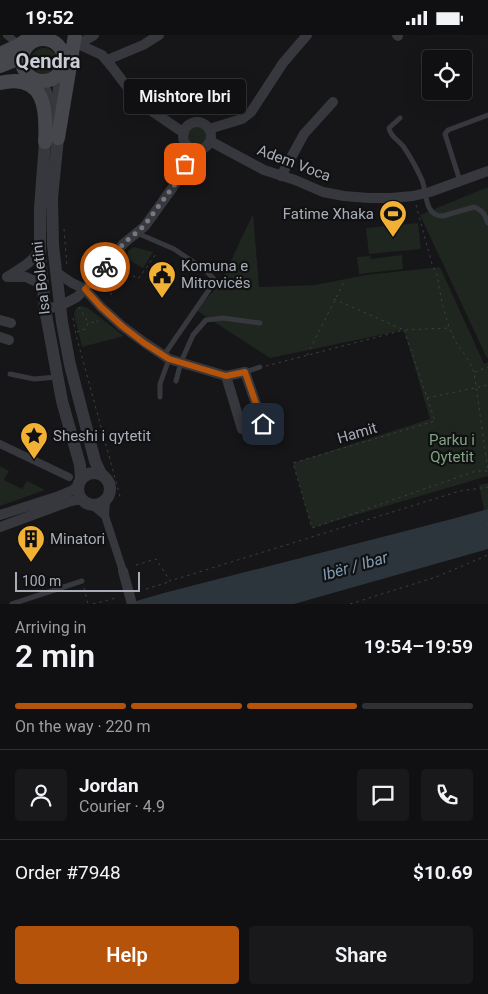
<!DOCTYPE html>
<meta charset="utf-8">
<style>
:root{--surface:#101012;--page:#19191b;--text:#f1f3f6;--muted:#9c9d9f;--line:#303032;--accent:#b45309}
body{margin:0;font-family:Roboto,sans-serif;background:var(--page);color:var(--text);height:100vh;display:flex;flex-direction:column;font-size:19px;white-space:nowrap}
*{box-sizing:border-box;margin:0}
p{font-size:16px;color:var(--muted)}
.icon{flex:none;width:28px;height:28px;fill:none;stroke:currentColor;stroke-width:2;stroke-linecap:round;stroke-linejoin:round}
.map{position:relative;height:569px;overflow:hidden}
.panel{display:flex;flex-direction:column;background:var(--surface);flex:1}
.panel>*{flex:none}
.controls{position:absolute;left:422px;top:15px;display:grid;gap:10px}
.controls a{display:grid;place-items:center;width:50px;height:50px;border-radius:5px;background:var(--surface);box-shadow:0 5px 20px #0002,0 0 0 1px var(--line);font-size:25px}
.scale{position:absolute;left:15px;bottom:12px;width:125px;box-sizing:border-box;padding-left:5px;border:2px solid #a8adb8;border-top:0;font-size:14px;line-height:18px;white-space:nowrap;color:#a8adb8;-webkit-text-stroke:4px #111113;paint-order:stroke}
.pin{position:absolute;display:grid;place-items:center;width:42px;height:42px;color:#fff;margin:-21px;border-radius:10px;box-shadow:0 2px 8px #0006}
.courier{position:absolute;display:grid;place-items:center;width:50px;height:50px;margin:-25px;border:4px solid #b45309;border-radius:50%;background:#fff;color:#222;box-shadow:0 1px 6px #0007}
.bubble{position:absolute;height:35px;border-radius:5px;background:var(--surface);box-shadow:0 5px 20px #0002,0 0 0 1px var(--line);font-size:16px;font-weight:600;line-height:35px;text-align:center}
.summary em{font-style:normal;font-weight:600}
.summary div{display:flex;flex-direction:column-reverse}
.summary{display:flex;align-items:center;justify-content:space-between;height:85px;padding:0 15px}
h1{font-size:32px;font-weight:600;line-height:38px}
.bar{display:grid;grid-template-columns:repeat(4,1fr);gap:8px 5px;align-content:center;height:60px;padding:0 15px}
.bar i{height:6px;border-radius:4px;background:var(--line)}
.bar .selected{background:var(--accent)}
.bar p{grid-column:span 4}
.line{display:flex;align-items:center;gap:12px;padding:0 15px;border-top:1px solid var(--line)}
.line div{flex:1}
.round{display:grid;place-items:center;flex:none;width:52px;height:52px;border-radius:5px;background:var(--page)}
.action{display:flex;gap:10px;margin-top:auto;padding:10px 15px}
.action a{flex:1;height:58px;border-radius:5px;background:var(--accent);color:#fff;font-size:20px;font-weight:600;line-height:58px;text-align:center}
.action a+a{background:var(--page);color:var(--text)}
.status{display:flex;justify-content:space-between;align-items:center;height:35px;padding:0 25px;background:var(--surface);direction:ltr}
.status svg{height:14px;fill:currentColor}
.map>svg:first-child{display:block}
</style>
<div class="status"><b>19:52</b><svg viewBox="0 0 49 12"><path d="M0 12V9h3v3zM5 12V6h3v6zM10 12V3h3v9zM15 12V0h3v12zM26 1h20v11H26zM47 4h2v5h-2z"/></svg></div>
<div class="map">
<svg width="488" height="569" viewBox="0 0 488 569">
<rect width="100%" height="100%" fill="#161618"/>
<path fill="#1e261f" d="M31 26a13 13 0 1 1 26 0a13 13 0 1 1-26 0Z
M187 101a10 10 0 1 1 20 0a10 10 0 1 1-20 0Z
M488,152V322L487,323L420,180Z
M253,179L259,252L315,250L366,240L440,232L484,329L488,327V441L312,493L293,428L430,384L404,295L270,323L196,275L220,249Z
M418,188L421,214L369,219L366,193Z
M134,212L153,217L143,233L125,223L129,215Z
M402,220L403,234L359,239L357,222L370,221L371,224Z
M82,271L88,273L124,301L82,312L74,279L76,273Z
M0,431L9,436L4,445L22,454L27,446L45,455L0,471Z
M488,448V474L484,475L479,450Z"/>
<path fill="#2c353c" d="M488,474V514L294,569H126L164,558L452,484Z"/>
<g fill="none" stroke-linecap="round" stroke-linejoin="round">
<path stroke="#3d3f44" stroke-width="1" stroke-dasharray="2.5 4" stroke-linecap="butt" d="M416,170L432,229L437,240L442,268L449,292L455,306L469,326L474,337L488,435
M64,194L67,232
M117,230L138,244L156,219
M111,260V253L124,235
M334,264L404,295L449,293
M79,272L88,287
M73,283L76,300L121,465
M77,297L86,294L88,288L93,287L95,289L100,283
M307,320L344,247
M266,331L404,295L435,386L293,428L312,493L476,436H488
M475,337L488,332
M427,363L488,350
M488,488V494
M136,530L156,524L170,546L460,456L488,452
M84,553L88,569
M146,554L169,547
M93,569L116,563
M350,569L436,542L488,520"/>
<path stroke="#37383d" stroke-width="5" d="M400,83L389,93C390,101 398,105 403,111C410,121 417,134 422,145C427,158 424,181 443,181L474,172C483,175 485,180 488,188
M460,146L445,99L448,95L488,80
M137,198L174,214L204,234L214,244L213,249L164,320
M245,337L260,332
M10,339L34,344L57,342
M176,346L181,327L193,300L206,285L223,283L260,288
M160,362V349L169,324
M12,569L82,546"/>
<path stroke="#37383d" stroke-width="8" d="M7,0L19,10
M0,409L69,442
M106,465L105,481L123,536
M92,470L105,481"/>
<path stroke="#37383d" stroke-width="10" d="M397,0L398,1
M78,9L102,20L112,32L131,57L146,72L184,98
M63,19L94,0
M107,25L143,10L159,0
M183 101a14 14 0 1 1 28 0a14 14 0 1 1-28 0Z
M209,94L242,84L251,77L283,28L307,0
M210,106L264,135L295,145L323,157L344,161L369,163H391L413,161L430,157L488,136
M281,141L304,99L333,67
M40,212C35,227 19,234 7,242H26L43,250
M56,237L72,248L85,254L101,272L122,291L145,308L169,324L226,341L245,337L263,389L261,392L250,394H242L226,341
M45,274L60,271L77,262L96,243L123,209L145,191L163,166L178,145L192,114
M0,285L11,288
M0,302L9,305
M0,480L56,462L73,455L78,451
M0,492L68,467L81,464"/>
<path stroke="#37383d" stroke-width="12" d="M59,39L58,103L52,163L53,210L62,287L70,330L95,426L101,439
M39,46L46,57L50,70L45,107L40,173V220L45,274L62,366L80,430L81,443
M78 454a16 16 0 1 1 32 0a16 16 0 1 1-32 0Z"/>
<path stroke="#45474d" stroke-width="14" d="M22 25a21 21 0 1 1 42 0a21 21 0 1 1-42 0Z
M0,19L19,10L32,1
M0,31L23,22
M0,48C45,37 47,75 45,107
M58,103L75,0"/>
<path stroke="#37383d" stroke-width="10" d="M123,536L132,569"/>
</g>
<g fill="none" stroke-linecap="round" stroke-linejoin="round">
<path stroke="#757880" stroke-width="5" stroke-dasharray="0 9" d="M105,232L123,209L144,191L178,145L185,129"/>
<path stroke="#b45309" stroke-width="6" d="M105,232L96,243L85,254L101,272L122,291L144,308L169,324L226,341L245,337L263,389"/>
</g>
<defs>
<symbol id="stadium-pin" viewBox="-11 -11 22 30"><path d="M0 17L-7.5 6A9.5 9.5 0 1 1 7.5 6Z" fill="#f2b134" stroke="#111113"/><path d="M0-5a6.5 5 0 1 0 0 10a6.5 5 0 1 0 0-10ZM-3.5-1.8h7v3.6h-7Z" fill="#111"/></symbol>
<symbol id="civic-pin" viewBox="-11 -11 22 30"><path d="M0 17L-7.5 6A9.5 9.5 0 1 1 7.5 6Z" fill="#f2b134" stroke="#111113"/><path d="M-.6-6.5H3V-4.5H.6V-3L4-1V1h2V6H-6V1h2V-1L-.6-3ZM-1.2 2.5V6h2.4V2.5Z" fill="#111"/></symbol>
<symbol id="sight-pin" viewBox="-11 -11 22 30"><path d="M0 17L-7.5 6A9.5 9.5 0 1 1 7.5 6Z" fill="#f2b134" stroke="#111113"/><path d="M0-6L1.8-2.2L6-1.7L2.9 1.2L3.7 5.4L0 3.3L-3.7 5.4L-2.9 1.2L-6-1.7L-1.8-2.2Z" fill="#111"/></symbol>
<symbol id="building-pin" viewBox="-11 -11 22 30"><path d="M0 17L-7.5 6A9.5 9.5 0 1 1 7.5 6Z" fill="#f2b134" stroke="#111113"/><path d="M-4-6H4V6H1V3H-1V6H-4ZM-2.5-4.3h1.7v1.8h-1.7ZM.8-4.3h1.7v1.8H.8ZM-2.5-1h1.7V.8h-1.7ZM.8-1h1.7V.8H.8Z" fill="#111"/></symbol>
</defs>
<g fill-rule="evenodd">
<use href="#stadium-pin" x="377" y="163" width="32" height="43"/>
<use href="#civic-pin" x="146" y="224" width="32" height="43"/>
<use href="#sight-pin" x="18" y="385" width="32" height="43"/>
<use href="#building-pin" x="15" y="488" width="32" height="43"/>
</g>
<g text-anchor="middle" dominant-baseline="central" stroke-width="4.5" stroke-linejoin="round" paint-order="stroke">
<g font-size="15" fill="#a8adb8" stroke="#111113">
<text transform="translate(294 128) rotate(21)">Adem Voca</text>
<text transform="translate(41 243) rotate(-96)">Isa Boletini</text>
<text transform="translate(357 398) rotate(-16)">Hamit</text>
</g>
<g font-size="15" fill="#a8adb8" stroke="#111113" text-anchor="start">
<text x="374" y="179" text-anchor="end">Fatime Xhaka</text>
<text x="181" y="231">Komuna e<tspan x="181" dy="17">Mitrovicës</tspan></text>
<text x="53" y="401">Sheshi i qytetit</text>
<text x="50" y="504">Minatori</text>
</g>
<g font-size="15" fill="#7fa381" stroke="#111113">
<text x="452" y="405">Parku i<tspan x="452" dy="17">Qytetit</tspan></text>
</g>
<g font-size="16" font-style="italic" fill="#7f9bb3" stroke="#111113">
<text transform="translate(355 531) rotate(-16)">Ibër / Ibar</text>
</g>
<g font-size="20" font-weight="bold" fill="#c9ccd4" stroke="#111113">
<text x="48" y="26">Qendra</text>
</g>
</g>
</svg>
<div class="controls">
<a><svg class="icon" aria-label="locate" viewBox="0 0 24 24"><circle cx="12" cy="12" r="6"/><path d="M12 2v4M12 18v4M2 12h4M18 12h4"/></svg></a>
</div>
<div class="scale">100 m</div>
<div class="pin" style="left:185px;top:129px;background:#ea580c"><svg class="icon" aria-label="bag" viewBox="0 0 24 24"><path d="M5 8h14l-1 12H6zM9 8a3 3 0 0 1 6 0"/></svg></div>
<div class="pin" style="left:263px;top:389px;background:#1f2937"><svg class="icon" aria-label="home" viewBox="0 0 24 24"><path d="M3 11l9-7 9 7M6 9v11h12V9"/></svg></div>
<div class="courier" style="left:105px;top:232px"><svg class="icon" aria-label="bike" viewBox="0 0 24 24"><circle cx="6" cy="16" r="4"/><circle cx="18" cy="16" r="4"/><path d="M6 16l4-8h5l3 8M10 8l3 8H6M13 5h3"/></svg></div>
<div class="bubble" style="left:124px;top:44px;width:122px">Mishtore Ibri</div>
</div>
<section class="panel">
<div class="summary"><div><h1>2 min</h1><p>Arriving in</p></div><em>19:54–19:59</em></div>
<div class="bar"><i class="selected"></i><i class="selected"></i><i class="selected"></i><i></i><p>On the way · 220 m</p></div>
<div class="line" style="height:90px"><a class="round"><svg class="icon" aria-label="person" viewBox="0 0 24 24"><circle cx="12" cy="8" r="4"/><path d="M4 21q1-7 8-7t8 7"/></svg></a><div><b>Jordan</b><p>Courier · 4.9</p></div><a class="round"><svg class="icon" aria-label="chat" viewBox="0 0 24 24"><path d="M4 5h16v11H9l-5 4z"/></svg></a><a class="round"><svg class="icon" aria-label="phone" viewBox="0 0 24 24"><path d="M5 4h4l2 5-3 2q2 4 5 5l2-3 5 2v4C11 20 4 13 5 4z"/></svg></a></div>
<div class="line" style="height:65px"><div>Order #7948</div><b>$10.69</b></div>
<div class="action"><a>Help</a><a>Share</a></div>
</section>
